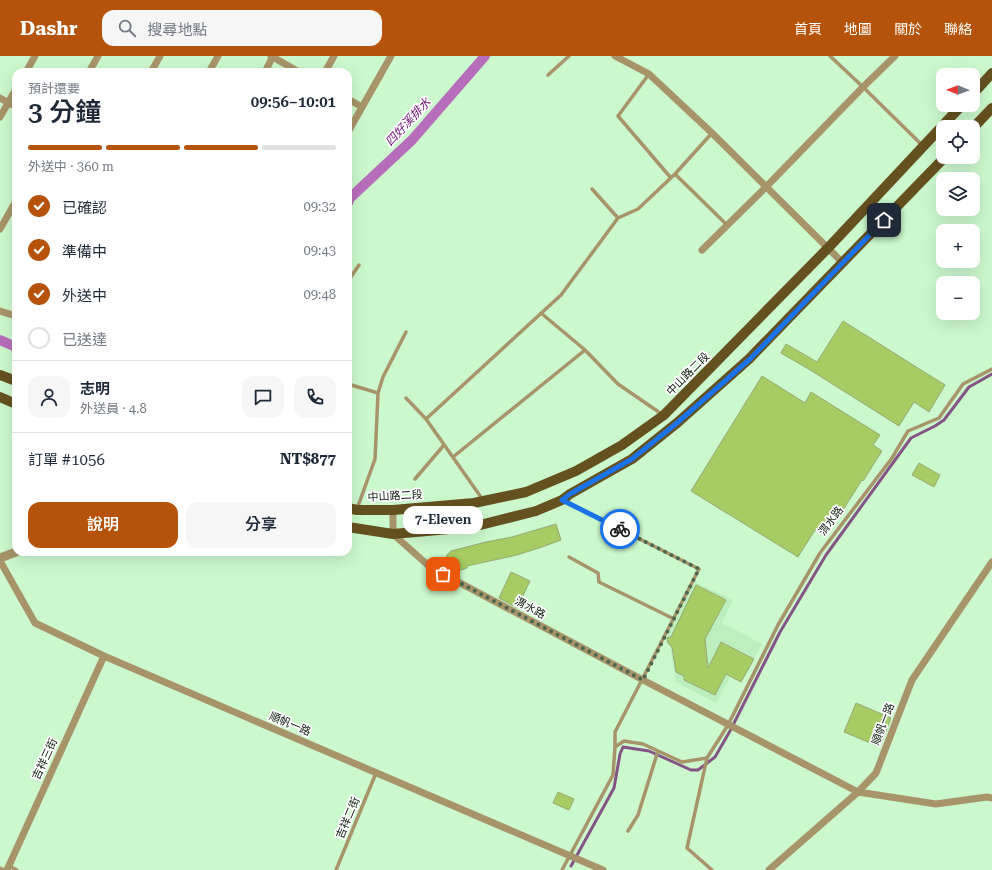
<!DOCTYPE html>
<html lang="zh-TW">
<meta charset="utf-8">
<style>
:root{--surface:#fff;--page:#f6f6f7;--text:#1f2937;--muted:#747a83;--line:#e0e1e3;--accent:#b45309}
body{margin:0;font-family:"Roboto Serif","Noto Sans TC",serif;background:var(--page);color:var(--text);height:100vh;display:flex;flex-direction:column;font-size:15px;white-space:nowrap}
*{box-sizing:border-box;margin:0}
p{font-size:13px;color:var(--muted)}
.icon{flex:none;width:22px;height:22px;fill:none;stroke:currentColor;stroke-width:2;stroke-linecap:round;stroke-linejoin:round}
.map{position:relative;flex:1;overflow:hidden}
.drawer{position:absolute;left:12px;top:12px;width:340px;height:488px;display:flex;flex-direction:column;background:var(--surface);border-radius:12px;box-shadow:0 4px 16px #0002}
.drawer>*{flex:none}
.needle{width:26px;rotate:271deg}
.controls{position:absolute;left:936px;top:12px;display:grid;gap:8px}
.controls a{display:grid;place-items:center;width:44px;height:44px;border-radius:8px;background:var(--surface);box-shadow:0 4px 16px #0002;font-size:20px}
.pin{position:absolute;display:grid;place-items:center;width:34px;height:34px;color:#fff;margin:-17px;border-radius:8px;box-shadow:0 2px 6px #0006}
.courier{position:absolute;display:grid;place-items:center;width:40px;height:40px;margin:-20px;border:3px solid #1a73e8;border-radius:50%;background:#fff;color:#222;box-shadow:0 1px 5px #0007}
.bubble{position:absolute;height:28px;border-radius:12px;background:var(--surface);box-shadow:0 4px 16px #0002;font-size:13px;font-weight:600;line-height:28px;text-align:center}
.head em{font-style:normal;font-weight:600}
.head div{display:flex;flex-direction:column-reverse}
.head{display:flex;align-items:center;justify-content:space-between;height:68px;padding:0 16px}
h1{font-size:26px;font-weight:600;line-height:30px}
.bar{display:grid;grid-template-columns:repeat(4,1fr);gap:6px 4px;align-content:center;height:48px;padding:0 16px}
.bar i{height:5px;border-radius:3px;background:var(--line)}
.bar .active{background:var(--accent)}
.bar p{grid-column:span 4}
.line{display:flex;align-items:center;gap:10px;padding:0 16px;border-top:1px solid var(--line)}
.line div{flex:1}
.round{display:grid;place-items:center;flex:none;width:42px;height:42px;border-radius:12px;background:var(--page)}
ol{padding:0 16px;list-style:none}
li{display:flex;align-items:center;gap:12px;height:44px}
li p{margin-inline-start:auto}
li .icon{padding:4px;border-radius:50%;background:var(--accent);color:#fff;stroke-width:4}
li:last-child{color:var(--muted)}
li i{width:22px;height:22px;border:2px solid var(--line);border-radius:50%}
.primary-button{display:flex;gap:8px;margin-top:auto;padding:8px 16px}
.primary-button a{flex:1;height:46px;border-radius:12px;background:var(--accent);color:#fff;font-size:16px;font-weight:600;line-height:46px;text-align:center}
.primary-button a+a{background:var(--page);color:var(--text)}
header{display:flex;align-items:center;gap:24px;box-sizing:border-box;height:56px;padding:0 20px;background:var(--accent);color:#fff}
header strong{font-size:19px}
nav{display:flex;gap:22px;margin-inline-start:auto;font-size:14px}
.search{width:280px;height:36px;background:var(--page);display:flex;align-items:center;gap:10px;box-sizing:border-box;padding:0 14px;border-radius:12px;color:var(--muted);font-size:15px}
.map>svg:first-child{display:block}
</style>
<header>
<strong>Dashr</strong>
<div class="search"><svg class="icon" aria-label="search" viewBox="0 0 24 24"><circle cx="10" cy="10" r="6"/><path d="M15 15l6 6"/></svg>搜尋地點</div>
<nav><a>首頁</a><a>地圖</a><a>關於</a><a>聯絡</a></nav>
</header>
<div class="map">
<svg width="992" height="814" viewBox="0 0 992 814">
<rect width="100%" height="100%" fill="#cbf8cc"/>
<path fill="#bcefbd" d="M695,526L733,544L722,567L762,588L754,602L721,585L708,610L730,621L716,647L676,626L670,590L667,587L666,582Z"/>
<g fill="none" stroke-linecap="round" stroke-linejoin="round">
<path stroke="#845487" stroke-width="3" d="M571,810L614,732L620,698L623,691L649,695L691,714H698L715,701L730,675L780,576L826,499L911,382L935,370L944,364L969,331L992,318"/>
<path stroke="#b86dbc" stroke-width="10" d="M348,147L350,142L412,84L485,0
M0,284L16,291"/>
</g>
<path fill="#a7cc63" stroke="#95a976" d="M843,265L945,329L929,356L914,346L899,370L812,315L781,297L786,288L817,306Z
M762,320L805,347L811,336L880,379L873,389L882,395L863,425L862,424L843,454L837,450L820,477L815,474L798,501L691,435Z
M919,407L940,419L934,431L912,419Z
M556,468L561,484L542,491L517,499L467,510V512L452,517L446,507V503L447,499L451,495L486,486L512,481Z
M511,516L530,525L517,552L499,542Z
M696,529L726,544L705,583L708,612L721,586L754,603L741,626L726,618L715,639L684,624V620L676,616L672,591L668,587L667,582L671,581Z
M856,647L891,662L880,691L844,676Z
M558,736L574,743L569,754L553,747Z"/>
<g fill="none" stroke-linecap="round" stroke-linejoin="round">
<path stroke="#a8946a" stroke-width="3.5" d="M830,0L863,31L923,90
M649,18L618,60L671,122
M548,19L569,0
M675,118L727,169
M592,133L618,162
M348,225L359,209
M541,257L585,294L618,328L663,359
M348,328L378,337
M406,342L426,363
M453,401L585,294
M415,423L444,389
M483,444L426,363L561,239L618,162L638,153L675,118L712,77
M565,445L699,513L615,676V691
M357,453L375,403L378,337L383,321L406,276
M569,501L598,517L599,526L674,563
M628,775L638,759L658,695
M9,810L17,814
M0,812L4,814
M336,814L376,717
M562,814L613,719L615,691L624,685L643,688L682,706L707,702
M712,814L687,792L707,702L728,669L778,569L820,497L892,402L908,375L939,362L963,328L992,313"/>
<path stroke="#a8946a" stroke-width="7" d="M271,0L299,16
M615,0L649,18L712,77L843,207
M26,16L35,0
M89,16L98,0
M151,16L160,0
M209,16L218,0
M265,16L273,0
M325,16L334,0
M0,42L16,51
M348,43L362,51
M0,61L16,33
M348,76L391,0
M0,173L16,145
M702,194L766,131L863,31L895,0
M0,255L16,260
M393,454V478L430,511L643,624L858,736L936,748L987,741L992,742
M0,505L35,567L104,600L603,814
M7,814L104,600
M769,814L858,736L876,717L912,624L992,506"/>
<path stroke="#a8946a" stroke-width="9" d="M0,502L16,496"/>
<path stroke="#65501f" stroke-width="10" d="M973,38L992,17
M973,72L992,52
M0,319L16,325
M0,341L16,348
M348,452L357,454H393L474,447L526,436L576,415L622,389L664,359L828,192L962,49
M348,471L393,478L472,471L536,455L562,444L570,438L632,403L677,367L749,303L945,101"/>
</g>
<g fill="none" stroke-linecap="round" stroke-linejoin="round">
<path stroke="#4d674e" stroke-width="4" stroke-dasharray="0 7.2" d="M443,518L643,624L699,513L620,473"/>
<path stroke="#1a73e8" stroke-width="5" d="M620,473L562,444L570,438L632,403L677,367L750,303L884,164"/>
</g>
<g text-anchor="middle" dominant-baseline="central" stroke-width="3.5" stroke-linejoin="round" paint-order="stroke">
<g font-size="11" fill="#09190a" stroke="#fff">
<text transform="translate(688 318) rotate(-45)">中山路二段</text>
<text transform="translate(395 440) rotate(-3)">中山路二段</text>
<text transform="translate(831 465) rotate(-53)">渭水路</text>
<text transform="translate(530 552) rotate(28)">渭水路</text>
<text transform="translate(290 668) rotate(23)">順帆一路</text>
<text transform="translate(883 668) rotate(-69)">順帆一路</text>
<text transform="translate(45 703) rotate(-65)">吉祥三街</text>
<text transform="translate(348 762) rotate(-67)">吉祥二街</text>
</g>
<g font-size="12" font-style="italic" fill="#711277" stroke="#fff">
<text transform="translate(408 66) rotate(-47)">四好溪排水</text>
</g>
</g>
</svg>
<div class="controls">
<a><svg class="needle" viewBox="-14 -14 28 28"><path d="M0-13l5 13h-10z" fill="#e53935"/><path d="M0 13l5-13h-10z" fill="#747a83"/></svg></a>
<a><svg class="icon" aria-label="locate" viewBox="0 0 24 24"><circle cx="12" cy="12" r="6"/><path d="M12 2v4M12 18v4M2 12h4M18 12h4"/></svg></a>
<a><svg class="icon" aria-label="layers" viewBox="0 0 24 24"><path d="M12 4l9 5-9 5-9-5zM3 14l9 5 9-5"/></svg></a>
<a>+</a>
<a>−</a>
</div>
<div class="pin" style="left:443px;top:518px;background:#ea580c"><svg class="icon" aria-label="bag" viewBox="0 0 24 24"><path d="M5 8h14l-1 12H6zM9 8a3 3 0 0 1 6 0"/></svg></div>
<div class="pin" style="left:884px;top:164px;background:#1f2937"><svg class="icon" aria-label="home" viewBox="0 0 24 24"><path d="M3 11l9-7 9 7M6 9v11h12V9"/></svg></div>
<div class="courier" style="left:620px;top:473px"><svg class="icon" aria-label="bike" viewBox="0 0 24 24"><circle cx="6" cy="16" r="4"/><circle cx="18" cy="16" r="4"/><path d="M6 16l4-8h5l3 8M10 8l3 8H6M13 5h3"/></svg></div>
<div class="bubble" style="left:403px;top:450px;width:80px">7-Eleven</div>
<section class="drawer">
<div class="head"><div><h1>3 分鐘</h1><p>預計還要</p></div><em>09:56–10:01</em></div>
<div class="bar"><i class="active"></i><i class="active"></i><i class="active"></i><i></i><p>外送中 · 360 m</p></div>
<ol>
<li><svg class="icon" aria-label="check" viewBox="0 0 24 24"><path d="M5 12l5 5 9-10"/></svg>已確認<p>09:32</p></li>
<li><svg class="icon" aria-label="check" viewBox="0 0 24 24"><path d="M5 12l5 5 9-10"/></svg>準備中<p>09:43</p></li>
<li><svg class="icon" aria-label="check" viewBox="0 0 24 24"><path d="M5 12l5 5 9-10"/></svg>外送中<p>09:48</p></li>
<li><i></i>已送達</li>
</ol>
<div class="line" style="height:72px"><a class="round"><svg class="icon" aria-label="person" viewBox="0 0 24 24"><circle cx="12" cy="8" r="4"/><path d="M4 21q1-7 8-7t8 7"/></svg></a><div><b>志明</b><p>外送員 · 4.8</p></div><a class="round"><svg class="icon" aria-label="chat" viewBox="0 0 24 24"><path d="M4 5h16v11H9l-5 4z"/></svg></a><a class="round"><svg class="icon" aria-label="phone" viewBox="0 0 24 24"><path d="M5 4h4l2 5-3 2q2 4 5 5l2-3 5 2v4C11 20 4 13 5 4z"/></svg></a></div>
<div class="line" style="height:52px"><div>訂單 #1056</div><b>NT$877</b></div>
<div class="primary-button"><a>說明</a><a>分享</a></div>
</section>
</div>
